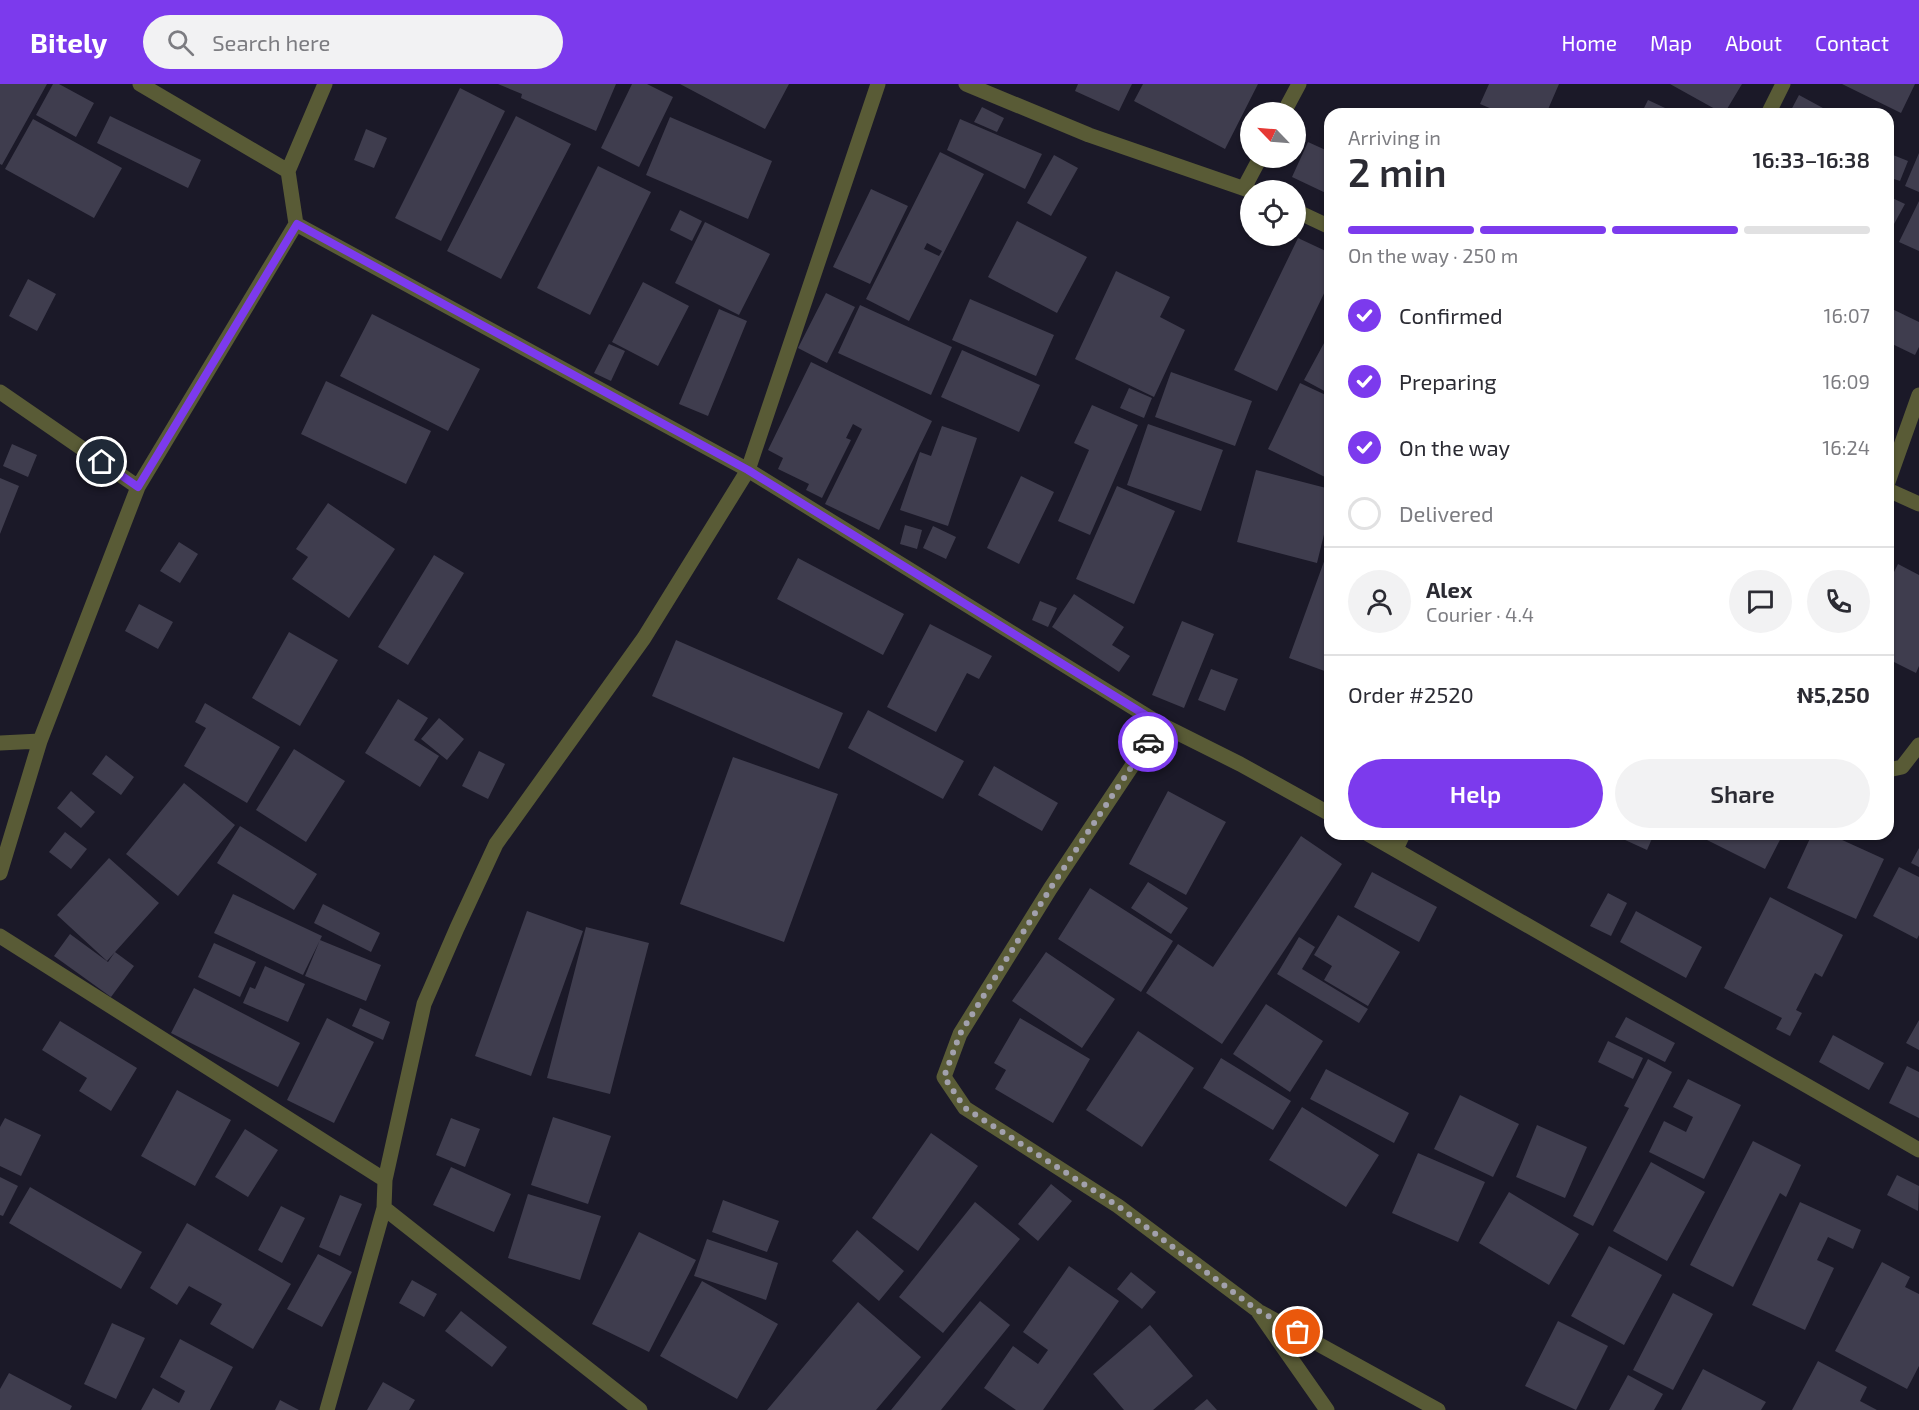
<!DOCTYPE html>
<meta charset="utf-8">
<style>
:root{--surface:#fff;--page:#f2f2f3;--text:#2b2b33;--muted:#7c7c81;--line:#e1e1e2;--accent:#7c3aed}
body{margin:0;font-family:"Exo 2",sans-serif;background:var(--page);color:var(--text);height:100vh;display:flex;flex-direction:column;font-size:22px;white-space:nowrap}
*{box-sizing:border-box;margin:0}
p{font-size:20px;color:var(--muted)}
.icon{flex:none;width:33px;height:33px;fill:none;stroke:currentColor;stroke-width:2;stroke-linecap:round;stroke-linejoin:round}
.map{position:relative;flex:1;overflow:hidden}
.details{position:absolute;left:1324px;top:24px;width:570px;height:732px;display:flex;flex-direction:column;background:var(--surface);border-radius:18px;box-shadow:0 2px 4px #0004}
.details>*{flex:none}
.needle{width:39px;rotate:295deg}
.fabs{position:absolute;left:1240px;top:18px;display:grid;gap:12px}
.fabs a{display:grid;place-items:center;width:66px;height:66px;border-radius:50%;background:var(--surface);box-shadow:0 2px 4px #0004;font-size:30px}
.pin{position:absolute;display:grid;place-items:center;width:51px;height:51px;color:#fff;margin:-26px;border:3px solid #fff;border-radius:50%;box-shadow:0 2px 6px #0007}
.courier{position:absolute;display:grid;place-items:center;width:60px;height:60px;margin:-30px;border:4px solid #7c3aed;border-radius:50%;background:#fff;color:#222;box-shadow:0 2px 8px #0007}
.overview em{font-style:normal;font-weight:600}
.overview div{display:flex;flex-direction:column-reverse}
.overview{display:flex;align-items:center;justify-content:space-between;height:102px;padding:0 24px}
h1{font-size:39px;font-weight:600;line-height:45px}
.bar{display:grid;grid-template-columns:repeat(4,1fr);gap:9px 6px;align-content:center;height:72px;padding:0 24px}
.bar i{height:8px;border-radius:4px;background:var(--line)}
.bar .on{background:var(--accent)}
.bar p{grid-column:span 4}
.line{display:flex;align-items:center;gap:15px;padding:0 24px;border-top:2px solid var(--line)}
.line div{flex:1}
.round{display:grid;place-items:center;flex:none;width:63px;height:63px;border-radius:32px;background:var(--page)}
ol{padding:0 24px;list-style:none}
li{display:flex;align-items:center;gap:18px;height:66px}
li p{margin-inline-start:auto}
li .icon{padding:6px;border-radius:50%;background:var(--accent);color:#fff;stroke-width:4}
li:last-child{color:var(--muted)}
li i{width:33px;height:33px;border:3px solid var(--line);border-radius:50%}
.action{display:flex;gap:12px;margin-top:auto;padding:12px 24px}
.action a{flex:1;height:69px;border-radius:36px;background:var(--accent);color:#fff;font-size:24px;font-weight:600;line-height:69px;text-align:center}
.action a+a{background:var(--page);color:var(--text)}
header{display:flex;align-items:center;gap:36px;box-sizing:border-box;height:84px;padding:0 30px;background:var(--accent);color:#fff}
header strong{font-size:28px}
nav{display:flex;gap:33px;margin-inline-start:auto;font-size:21px}
.search{width:420px;height:54px;background:var(--page);display:flex;align-items:center;gap:15px;box-sizing:border-box;padding:0 21px;border-radius:33px;color:var(--muted);font-size:22px}
.map>svg:first-child{display:block}
</style>
<header>
<strong>Bitely</strong>
<div class="search"><svg class="icon" aria-label="search" viewBox="0 0 24 24"><circle cx="10" cy="10" r="6"/><path d="M15 15l6 6"/></svg>Search here</div>
<nav><a>Home</a><a>Map</a><a>About</a><a>Contact</a></nav>
</header>
<div class="map">
<svg width="1919" height="1326" viewBox="0 0 1919 1326">
<rect width="100%" height="100%" fill="#1b1928"/>
<path fill="#3f3d4e" fill-rule="evenodd" d="M0,0H47L2,81L0,80Z
M53,0H59L94,19L76,53L36,31Z
M498,0H616L596,47L521,14L522,10Z
M632,0H647L673,13L639,83L601,64Z
M680,0H789L765,45Z
M1078,0H1132L1119,27L1075,7Z
M1143,0H1258L1225,65L1134,17Z
M1489,0H1559L1546,30H1504L1480,20Z
M1670,0H1742L1724,30Z
M1842,0H1915L1901,29Z
M460,4L505,27L441,157L395,134Z
M1799,11L1834,30H1789Z
M1648,16L1678,30H1641Z
M982,23L1004,34L997,48L974,38Z
M110,32L201,76L188,104L97,59Z
M516,32L571,60L501,195L447,167Z
M670,33L772,77L748,135L646,91Z
M33,35L122,84L94,134L5,85Z
M960,35L1042,70L1025,105L947,66Z
M366,45L387,54L374,84L354,76Z
M1308,58L1330,68V111L1292,93Z
M940,68L984,90L909,237L866,215ZM927,159L942,167L939,172L924,165Z
M1888,69L1908,77L1900,97L1888,93Z
M1919,69V108L1905,102Z
M1054,71L1078,84L1051,132L1027,119Z
M598,82L651,108L590,231L537,204Z
M871,105L908,122L870,200L833,183Z
M1888,112L1905,120L1888,151Z
M1919,117V167L1899,158Z
M680,126L702,137L692,157L670,146Z
M1017,137L1087,173L1057,229L988,193Z
M705,138L770,170L739,231L675,199Z
M1298,154L1330,169V197L1277,307L1234,286Z
M1116,187L1170,213L1160,233L1185,246L1154,313L1075,275Z
M28,195L56,210L37,247L9,232Z
M643,198L689,222L658,282L612,258Z
M826,209L855,223L827,279L798,264Z
M970,215L1054,251L1036,292L952,256Z
M860,221L952,263L931,311L838,269Z
M1888,223L1919,238V263L1915,271L1888,258Z
M719,225L747,237L708,332L679,320Z
M372,230L480,285L448,347L340,292Z
M1330,248V310L1304,296Z
M609,260L625,267L611,297L594,289Z
M962,266L1040,301L1019,348L941,313Z
M811,278L932,337L879,446L825,420L862,345L853,340L846,354L851,356L822,414L806,406L809,400L778,385L783,374L768,366Z
M1171,288L1252,317L1235,362L1155,333Z
M326,297L431,347L406,400L301,350Z
M1300,299L1330,313V385L1327,394L1268,365Z
M1129,304L1152,314L1144,334L1120,324Z
M1092,321L1138,341L1090,451L1058,437L1089,366L1074,359Z
M1148,340L1223,366L1201,427L1127,401Z
M942,342L977,354L948,442L900,426L920,368L931,372Z
M12,360L37,371L28,393L3,382Z
M1256,386L1330,405V426L1317,479L1237,458Z
M1021,392L1054,408L1019,480L987,464Z
M0,394L19,402L0,450Z
M1117,402L1175,427L1134,520L1076,495Z
M328,419L395,465L349,534L292,495L308,473L296,465Z
M905,441L922,446L917,465L900,460Z
M933,442L956,453L946,475L923,464Z
M179,458L198,470L180,499L160,487Z
M434,471L464,489L408,581L378,563Z
M1326,472L1330,474V589L1289,574Z
M798,474L904,530L883,571L777,515Z
M1898,480L1919,491V582L1916,589L1888,575V500Z
M1074,510L1124,543L1112,561L1130,572L1119,588L1052,543Z
M1040,517L1057,524L1048,543L1032,536Z
M139,520L173,538L158,565L125,547Z
M1182,537L1214,550L1184,624L1152,611Z
M930,540L992,572L979,595L967,589L936,648L887,623Z
M289,548L338,576L300,642L252,614Z
M676,556L843,629L819,685L652,612Z
M1211,585L1238,595L1225,627L1198,616Z
M398,615L428,634L414,656L439,672L420,703L365,669Z
M205,619L280,663L247,719L184,682L206,644L195,638Z
M868,626L964,677L943,715L848,664Z
M439,634L464,655L447,676L421,655Z
M294,665L345,697L306,758L256,726Z
M479,667L505,680L488,715L462,702Z
M106,671L134,693L121,711L92,690Z
M733,673L838,710L784,858L680,820Z
M994,682L1058,719L1042,747L978,711Z
M184,699L235,741L178,812L126,770Z
M71,707L95,728L81,744L57,724Z
M1168,707L1226,738L1186,811L1129,780Z
M240,742L317,790L294,826L217,779Z
M65,748L87,765L71,785L49,768Z
M1612,750H1654L1647,766Z
M1695,750H1783L1765,785Z
M1812,750H1829L1884,775L1856,835L1787,804Z
M1301,752L1342,780L1222,960L1146,909L1178,860L1213,883Z
M1919,764V783L1911,779Z
M109,774L159,819L107,877L57,831Z
M1899,783L1919,793V851L1917,855L1873,832Z
M1372,788L1437,823L1419,858L1354,823Z
M1148,798L1188,824L1171,850L1131,824Z
M1090,804L1173,857L1141,908L1058,855Z
M1608,809L1627,819L1611,852L1590,842Z
M233,810L322,852L303,891L214,849Z
M1770,813L1843,851L1822,893L1815,889L1796,926L1802,929L1790,952L1776,945L1782,934L1724,904Z
M323,820L380,849L371,868L314,839Z
M527,827L583,847L531,992L475,972Z
M1636,827L1702,863L1686,894L1620,858Z
M1338,831L1400,868L1368,922L1324,896L1332,882L1314,871Z
M586,843L649,859L610,1010L547,994Z
M70,850L108,878L115,868L134,882L111,913L54,872Z
M1299,853L1315,863L1302,885L1368,925L1359,939L1277,890Z
M320,856L381,881L366,917L305,892Z
M214,859L256,878L240,913L198,893Z
M1046,868L1115,915L1082,964L1012,917Z
M265,882L305,900L288,938L243,919L250,903L255,905Z
M194,904L300,959L278,1003L171,949Z
M1266,920L1323,957L1290,1008L1233,970Z
M360,924L390,938L383,956L352,942Z
M1626,933L1675,959L1665,978L1615,953Z
M327,934L374,958L334,1039L287,1016Z
M1020,934L1090,975L1053,1039L995,1005L1006,986L994,979Z
M1919,936V966L1906,959Z
M60,937L137,984L111,1027L79,1007L87,994L42,966Z
M1138,947L1194,984L1142,1063L1086,1026Z
M1833,951L1884,979L1869,1006L1819,978Z
M1608,957L1643,974L1633,995L1598,978Z
M1221,974L1291,1017L1273,1046L1203,1004Z
M1648,975L1672,988L1593,1142L1573,1132L1629,1024L1624,1022Z
M1907,982L1919,988V1034L1889,1019Z
M1326,985L1409,1029L1394,1059L1310,1015Z
M1688,995L1741,1021L1704,1095L1649,1068L1664,1037L1686,1048L1693,1033L1673,1023Z
M177,1006L231,1036L195,1102L141,1072Z
M1460,1011L1519,1040L1493,1093L1434,1065Z
M1302,1023L1379,1071L1346,1123L1269,1076Z
M553,1033L611,1052L588,1120L531,1101Z
M5,1034L41,1051L21,1092L0,1082V1043Z
M451,1034L480,1045L465,1083L436,1071Z
M1537,1041L1587,1063L1565,1114L1516,1093Z
M245,1045L278,1066L248,1113L215,1093Z
M931,1049L978,1082L918,1167L872,1134Z
M1753,1057L1801,1081L1786,1113L1780,1109L1733,1203L1690,1181Z
M1418,1069L1485,1098L1458,1158L1392,1129Z
M1651,1078L1705,1108L1667,1177L1613,1147Z
M451,1083L511,1110L494,1148L433,1121Z
M1897,1091L1919,1102L1918,1127L1887,1111Z
M0,1093L18,1102L3,1132L0,1131Z
M1051,1100L1072,1117L1038,1157L1018,1140Z
M30,1103L142,1168L121,1205L9,1139Z
M1509,1108L1579,1150L1549,1201L1479,1159Z
M528,1110L601,1132L580,1196L508,1174Z
M340,1111L362,1120L340,1172L319,1163Z
M723,1116L779,1137L767,1168L712,1148Z
M975,1118L1020,1155L943,1249L899,1213Z
M1800,1118L1861,1146L1853,1165L1828,1153L1817,1176L1834,1184L1805,1246L1752,1221Z
M281,1122L305,1134L282,1179L258,1166Z
M187,1139L291,1200L253,1265L210,1240L222,1220L189,1202L177,1221L150,1204Z
M857,1146L904,1187L879,1217L832,1177Z
M639,1148L696,1176L649,1268L592,1240Z
M707,1155L778,1179L766,1216L694,1192Z
M1609,1162L1662,1191L1624,1261L1571,1232Z
M318,1170L352,1188L322,1243L287,1225Z
M1882,1178L1910,1193L1905,1203L1919,1210V1282L1907,1305L1835,1267Z
M1069,1182L1119,1217L1043,1326H1016L984,1304L1013,1262L1038,1280L1048,1266L1023,1248Z
M1131,1188L1156,1208L1142,1225L1117,1205Z
M412,1196L437,1210L424,1233L399,1219Z
M702,1197L778,1240L737,1315L660,1272Z
M1673,1209L1713,1230L1673,1306L1633,1286Z
M980,1217L1010,1241L941,1326H891Z
M858,1218L921,1273L876,1326H767Z
M461,1227L507,1263L492,1283L445,1247Z
M1558,1237L1608,1262L1576,1326L1525,1302Z
M112,1239L145,1254L116,1315L84,1300Z
M1150,1241L1193,1292L1153,1326H1124L1093,1290Z
M180,1255L233,1283L210,1326H141L153,1304L179,1319L185,1307L160,1293Z
M1818,1277L1867,1303L1860,1317L1877,1326H1792Z
M1703,1285L1766,1318L1761,1326H1681Z
M9,1289L72,1322L70,1326H0V1305Z
M1628,1291L1663,1310L1654,1326H1609Z
M383,1298L415,1316L409,1326H367Z
M1207,1315L1217,1326H1194Z
M280,1316L299,1326H275Z"/>
<g fill="none" stroke-linecap="round" stroke-linejoin="round">
<path stroke="#595b36" stroke-width="15" d="M1888,406L1919,420
M1888,686L1902,683L1919,661"/>
<path stroke="#595b36" stroke-width="15" d="M140,0L288,87
M966,0L1089,51L1251,107
M1284,28L1299,0
M1768,30L1783,0
M1244,104L1260,74
M1296,127L1330,143
M296,140L748,386L1160,640L1050,805L960,950L944,993L965,1024L1118,1122L1257,1226L1327,1326
M0,308L138,403
M1888,398L1919,311
M1160,640L1240,680L1330,730
M0,659L40,657
M1368,750L1919,1066
M1396,765L1403,750
M0,789L40,657L138,403L296,140L288,87L325,0
M0,852L385,1096
M384,1124L640,1326
M1260,1228L1438,1326
M327,1326L384,1124L385,1096L424,920L457,844L496,760L644,554L748,386L878,0"/>
</g>
<g fill="none" stroke-linecap="round" stroke-linejoin="round">
<path stroke="#a2a1ad" stroke-width="6" stroke-dasharray="0 10.8" d="M1148,658L1050,805L960,950L944,993L965,1024L1118,1122L1257,1226L1298,1248"/>
<path stroke="#7c3aed" stroke-width="8" d="M102,378L138,403L297,140L748,386L1160,640L1148,658"/>
</g>
</svg>
<div class="fabs">
<a><svg class="needle" viewBox="-14 -14 28 28"><path d="M0-13l5 13h-10z" fill="#e53935"/><path d="M0 13l5-13h-10z" fill="#7c7c81"/></svg></a>
<a><svg class="icon" aria-label="locate" viewBox="0 0 24 24"><circle cx="12" cy="12" r="6"/><path d="M12 2v4M12 18v4M2 12h4M18 12h4"/></svg></a>
</div>
<div class="pin" style="left:1298px;top:1248px;background:#ea580c"><svg class="icon" aria-label="bag" viewBox="0 0 24 24"><path d="M5 8h14l-1 12H6zM9 8a3 3 0 0 1 6 0"/></svg></div>
<div class="pin" style="left:102px;top:378px;background:#1f2937"><svg class="icon" aria-label="home" viewBox="0 0 24 24"><path d="M3 11l9-7 9 7M6 9v11h12V9"/></svg></div>
<div class="courier" style="left:1148px;top:658px"><svg class="icon" aria-label="car" viewBox="0 0 24 24"><path d="M5 17H2v-5l4-1 3-4h7l3 4 3 1v5h-3M9 17h6M6 11h13"/><circle cx="7" cy="17" r="2"/><circle cx="17" cy="17" r="2"/></svg></div>
<section class="details">
<div class="overview"><div><h1>2 min</h1><p>Arriving in</p></div><em>16:33–16:38</em></div>
<div class="bar"><i class="on"></i><i class="on"></i><i class="on"></i><i></i><p>On the way · 250 m</p></div>
<ol>
<li><svg class="icon" aria-label="check" viewBox="0 0 24 24"><path d="M5 12l5 5 9-10"/></svg>Confirmed<p>16:07</p></li>
<li><svg class="icon" aria-label="check" viewBox="0 0 24 24"><path d="M5 12l5 5 9-10"/></svg>Preparing<p>16:09</p></li>
<li><svg class="icon" aria-label="check" viewBox="0 0 24 24"><path d="M5 12l5 5 9-10"/></svg>On the way<p>16:24</p></li>
<li><i></i>Delivered</li>
</ol>
<div class="line" style="height:108px"><a class="round"><svg class="icon" aria-label="person" viewBox="0 0 24 24"><circle cx="12" cy="8" r="4"/><path d="M4 21q1-7 8-7t8 7"/></svg></a><div><b>Alex</b><p>Courier · 4.4</p></div><a class="round"><svg class="icon" aria-label="chat" viewBox="0 0 24 24"><path d="M4 5h16v11H9l-5 4z"/></svg></a><a class="round"><svg class="icon" aria-label="phone" viewBox="0 0 24 24"><path d="M5 4h4l2 5-3 2q2 4 5 5l2-3 5 2v4C11 20 4 13 5 4z"/></svg></a></div>
<div class="line" style="height:78px"><div>Order #2520</div><b>₦5,250</b></div>
<div class="action"><a>Help</a><a>Share</a></div>
</section>
</div>
